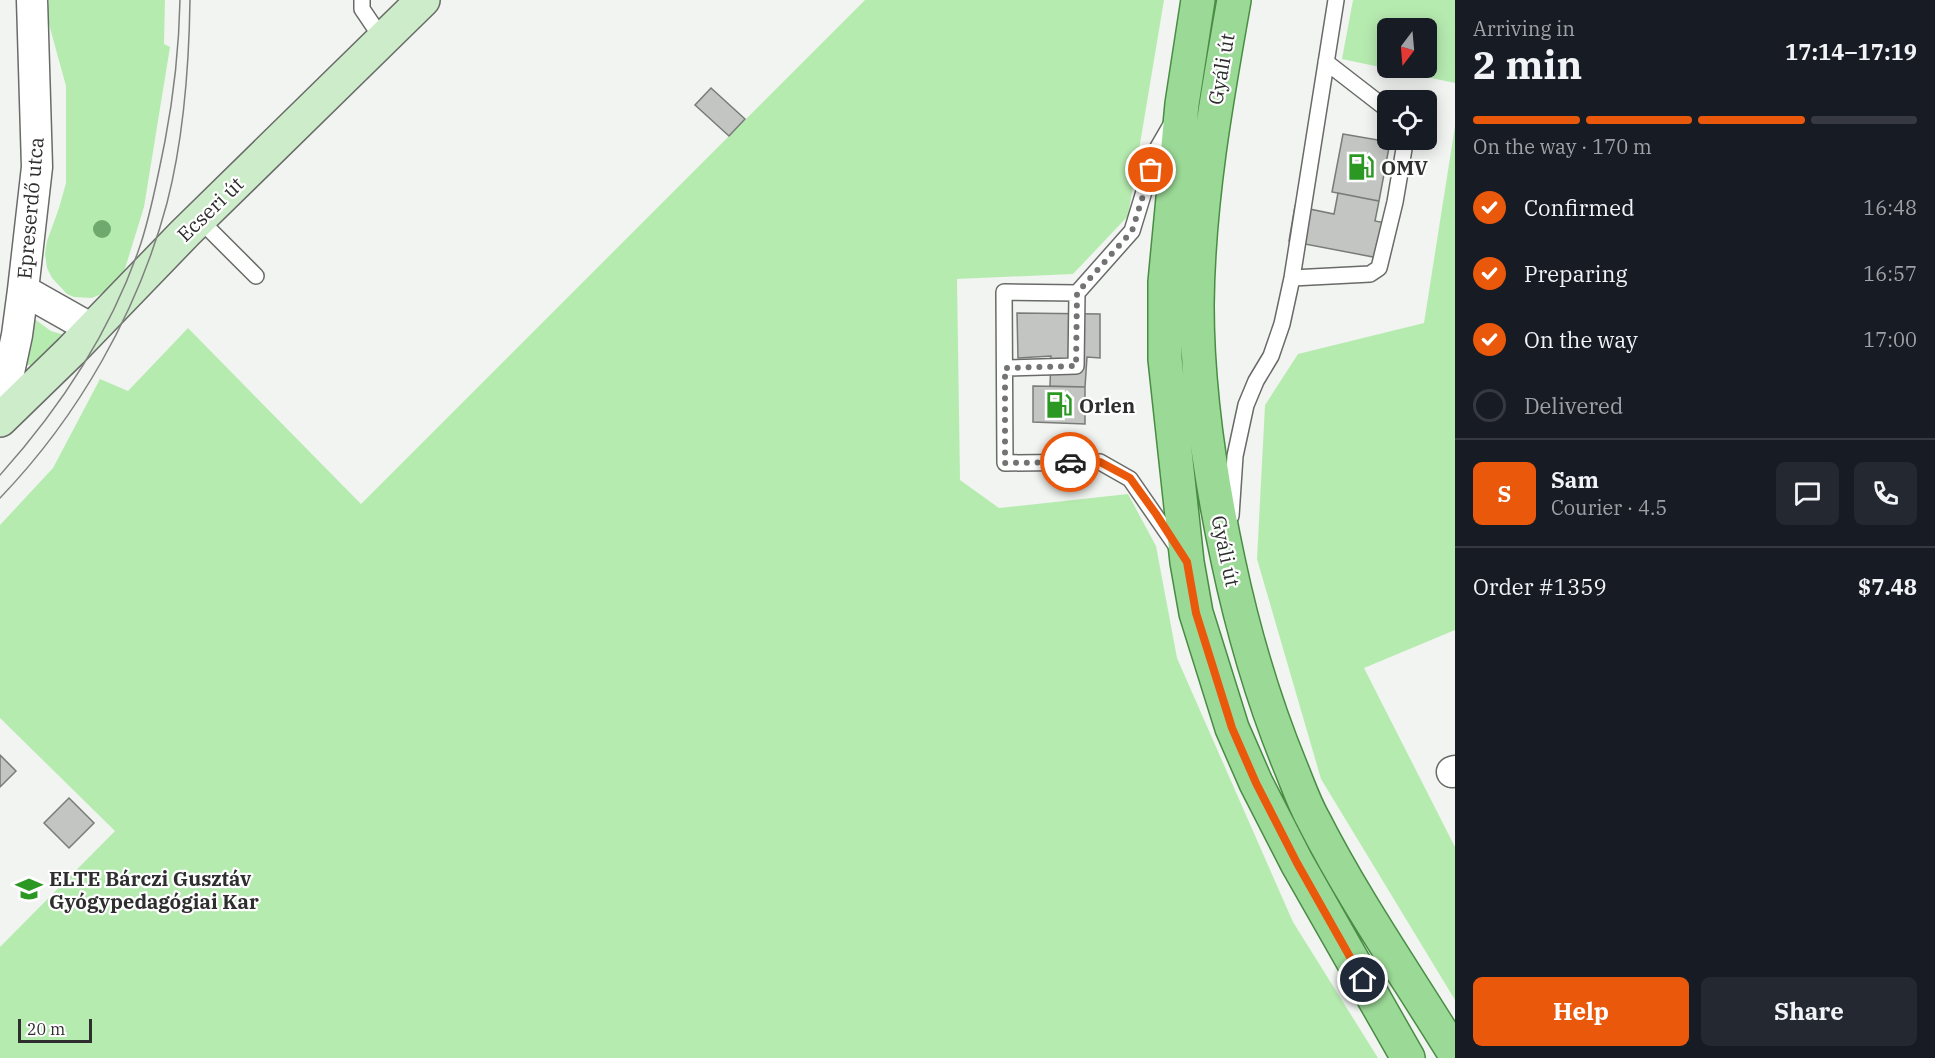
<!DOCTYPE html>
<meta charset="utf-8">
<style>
:root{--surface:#171b24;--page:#242831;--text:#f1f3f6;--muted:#9ea1a6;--line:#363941;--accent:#ea580c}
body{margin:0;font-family:"IBM Plex Serif",serif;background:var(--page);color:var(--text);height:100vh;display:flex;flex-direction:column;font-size:22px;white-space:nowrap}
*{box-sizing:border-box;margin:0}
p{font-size:20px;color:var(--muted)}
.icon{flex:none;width:33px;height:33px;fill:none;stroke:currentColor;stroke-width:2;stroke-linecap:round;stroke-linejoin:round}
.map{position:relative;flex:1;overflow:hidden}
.drawer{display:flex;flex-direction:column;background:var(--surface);width:480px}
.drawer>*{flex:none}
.needle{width:39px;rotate:196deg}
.buttons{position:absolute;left:1377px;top:18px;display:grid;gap:12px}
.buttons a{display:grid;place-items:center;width:60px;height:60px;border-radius:9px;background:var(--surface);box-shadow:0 3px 15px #0003;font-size:30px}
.scale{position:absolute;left:18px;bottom:15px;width:74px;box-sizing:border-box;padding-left:6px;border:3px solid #2d2e2d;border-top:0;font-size:16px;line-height:21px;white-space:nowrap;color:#2d2e2d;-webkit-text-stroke:4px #fff;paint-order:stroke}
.pin{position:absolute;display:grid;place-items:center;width:51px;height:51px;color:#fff;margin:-26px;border:3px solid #fff;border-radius:50%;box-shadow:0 2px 6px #0007}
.courier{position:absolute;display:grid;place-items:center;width:60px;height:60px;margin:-30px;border:4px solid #ea580c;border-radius:50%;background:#fff;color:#222;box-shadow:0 2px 8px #0007}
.head em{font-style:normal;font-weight:800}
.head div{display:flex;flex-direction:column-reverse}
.head{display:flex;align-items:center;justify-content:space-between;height:102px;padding:0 18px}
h1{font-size:39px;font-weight:800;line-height:45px}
.bar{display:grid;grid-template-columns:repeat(4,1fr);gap:9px 6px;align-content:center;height:72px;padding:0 18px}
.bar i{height:8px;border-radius:4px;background:var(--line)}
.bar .current{background:var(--accent)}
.bar p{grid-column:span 4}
.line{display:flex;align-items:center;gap:15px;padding:0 18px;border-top:2px solid var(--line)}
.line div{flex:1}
.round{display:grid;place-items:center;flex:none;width:63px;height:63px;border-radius:9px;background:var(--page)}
ol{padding:0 18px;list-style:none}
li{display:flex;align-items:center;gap:18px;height:66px}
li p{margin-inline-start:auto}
li .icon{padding:6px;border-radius:50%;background:var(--accent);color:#fff;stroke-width:4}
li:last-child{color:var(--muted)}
li i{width:33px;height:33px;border:3px solid var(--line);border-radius:50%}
.button{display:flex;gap:12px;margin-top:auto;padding:12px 18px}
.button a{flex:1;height:69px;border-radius:9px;background:var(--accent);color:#fff;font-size:24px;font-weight:800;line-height:69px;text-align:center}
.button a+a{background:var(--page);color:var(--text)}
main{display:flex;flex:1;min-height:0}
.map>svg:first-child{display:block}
</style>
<main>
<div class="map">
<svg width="1455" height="1058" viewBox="0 0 1455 1058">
<rect width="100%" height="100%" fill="#f2f4f1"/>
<path fill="#b6ebb0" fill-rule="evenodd" d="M49,0H165L164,44L170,47L144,207L123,275L108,289L99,295L92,298L74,297L67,294L52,278L47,268L45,254L47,241L59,208L66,183V86L47,17Z
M865,0H1164L1128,216L1073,274L957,279L960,480L999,508L1128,494L1156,546L1177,658L1293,922L1378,1058H0V947L115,831L0,718V525L53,468L100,379L128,391L188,328L361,504Z
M1353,0H1455V83L1342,59ZM1388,28H1426V68H1388Z
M1455,126V630L1364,668L1455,847V1000L1321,779L1257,559L1265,405L1298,354L1424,323Z
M33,318L51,331L64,335L32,365H28L25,362Z"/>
<path fill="#c3c5c2" stroke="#787b78" stroke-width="1.5" d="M711,88L745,119L729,136L695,105Z
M1343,134L1390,142L1379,201L1332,192Z
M1338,193L1379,201L1375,221L1396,225L1389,260L1289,241L1295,206L1334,214Z
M1017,313L1100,314V358L1087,357L1085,387L1050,386L1051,356L1018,358Z
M1033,386L1085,387V424L1033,422Z
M0,755L16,771L0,787Z
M69,798L94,823L69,848L44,823Z"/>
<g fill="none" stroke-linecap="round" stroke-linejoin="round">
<defs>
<path id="lane" d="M362,0V9L383,40
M1326,62L1388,110
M1172,123L1157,149L1132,231L1077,293L1004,292L1005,463L1100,462L1130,479L1177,547
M199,219L256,276
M1292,278L1370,274L1379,268L1395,202L1405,143L1403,140
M1005,368L1076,366L1077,293
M1231,516L1235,456L1246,405L1256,381L1271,356L1282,324L1292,278L1336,0"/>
<path id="street" d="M23,290L92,329
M0,414L17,335L23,290L37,167L32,0
M1452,772L1455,771"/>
<path id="secondary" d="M0,420L71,351L185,233L423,0"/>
<path id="primary" d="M1198,0L1182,104L1165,282V359L1187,562L1196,613L1232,728L1256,783L1297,863L1408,1058
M1234,0C1216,101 1198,202 1197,305C1197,391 1210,476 1228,560C1243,631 1263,700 1291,768C1298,785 1304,803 1313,819C1354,900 1407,976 1455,1054"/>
</defs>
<use href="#lane" stroke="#696b68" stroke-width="18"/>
<use href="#street" stroke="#696b68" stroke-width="33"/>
<use href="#secondary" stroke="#696b68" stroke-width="36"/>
<use href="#primary" stroke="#498d44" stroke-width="36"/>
<use href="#lane" stroke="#fff" stroke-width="15"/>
<use href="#street" stroke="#fff" stroke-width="30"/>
<use href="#secondary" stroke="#cdecca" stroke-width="33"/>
<use href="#primary" stroke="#9bd996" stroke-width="33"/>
<path stroke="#80817f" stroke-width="1.5" d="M0,475C61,407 112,330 141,243C152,209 158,175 165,141C174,94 179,47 180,0
M0,498C78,417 138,312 167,203C184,137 189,68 190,0"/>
</g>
<circle fill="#70a96d" cx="102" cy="229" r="9"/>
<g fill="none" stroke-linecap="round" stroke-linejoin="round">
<path stroke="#727372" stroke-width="6" stroke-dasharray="0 10.8" d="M1070,462L1005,463V368L1076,366L1077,293L1132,231L1151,170"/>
<path stroke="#ea580c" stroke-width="8" d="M1070,462H1100L1130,478L1156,514L1187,562L1196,613L1232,728L1256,783L1297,863L1363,980"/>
</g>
<defs>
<symbol id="fuel-bare" viewBox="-9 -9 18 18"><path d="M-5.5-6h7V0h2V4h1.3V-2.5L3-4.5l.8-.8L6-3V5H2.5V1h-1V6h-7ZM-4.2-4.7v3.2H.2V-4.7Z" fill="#2b9824" stroke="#fff" stroke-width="2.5" paint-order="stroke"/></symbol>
<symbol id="university-bare" viewBox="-9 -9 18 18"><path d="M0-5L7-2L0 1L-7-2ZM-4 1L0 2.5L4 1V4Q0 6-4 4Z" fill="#2b9824" stroke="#fff" stroke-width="2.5" paint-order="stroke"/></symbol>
</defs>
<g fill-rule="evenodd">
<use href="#fuel-bare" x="1342" y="148" width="38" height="38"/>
<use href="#fuel-bare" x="1040" y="386" width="38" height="38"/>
<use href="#university-bare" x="10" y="870" width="38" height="38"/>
</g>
<g text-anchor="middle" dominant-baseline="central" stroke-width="4.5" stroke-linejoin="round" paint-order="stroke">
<g font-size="20" fill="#2d2e2d" stroke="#fff">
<text transform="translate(1221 69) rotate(-80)">Gyáli út</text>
<text transform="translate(30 208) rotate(-85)">Epreserdő utca</text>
<text transform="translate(210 209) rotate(-44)">Ecseri út</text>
<text transform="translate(1226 551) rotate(78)">Gyáli út</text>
</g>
<g font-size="20" font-weight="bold" fill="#2d2e2d" stroke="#fff" text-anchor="start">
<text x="1381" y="167">OMV</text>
<text x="1079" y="405">Orlen</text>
<text x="49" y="878">ELTE Bárczi Gusztáv<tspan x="49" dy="23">Gyógypedagógiai Kar</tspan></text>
</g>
</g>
</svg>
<div class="buttons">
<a><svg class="needle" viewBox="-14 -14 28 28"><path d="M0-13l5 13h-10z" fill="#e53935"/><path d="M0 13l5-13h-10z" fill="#9ea1a6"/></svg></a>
<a><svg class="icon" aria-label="locate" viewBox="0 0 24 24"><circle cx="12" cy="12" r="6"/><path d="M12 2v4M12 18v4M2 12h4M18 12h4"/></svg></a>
</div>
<div class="scale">20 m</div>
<div class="pin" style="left:1151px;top:170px;background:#ea580c"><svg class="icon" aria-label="bag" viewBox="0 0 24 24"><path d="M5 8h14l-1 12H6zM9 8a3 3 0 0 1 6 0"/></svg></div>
<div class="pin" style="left:1363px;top:980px;background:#1f2937"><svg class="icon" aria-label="home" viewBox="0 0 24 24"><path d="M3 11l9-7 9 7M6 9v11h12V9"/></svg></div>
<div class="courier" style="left:1070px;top:462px"><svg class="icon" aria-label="car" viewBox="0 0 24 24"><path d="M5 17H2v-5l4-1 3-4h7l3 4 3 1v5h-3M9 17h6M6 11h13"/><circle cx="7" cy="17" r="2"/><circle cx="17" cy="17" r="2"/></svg></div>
</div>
<section class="drawer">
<div class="head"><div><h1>2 min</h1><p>Arriving in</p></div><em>17:14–17:19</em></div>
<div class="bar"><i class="current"></i><i class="current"></i><i class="current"></i><i></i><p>On the way · 170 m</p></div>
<ol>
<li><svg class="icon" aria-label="check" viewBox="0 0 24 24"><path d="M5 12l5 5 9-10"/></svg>Confirmed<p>16:48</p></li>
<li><svg class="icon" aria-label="check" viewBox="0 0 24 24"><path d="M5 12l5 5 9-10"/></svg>Preparing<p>16:57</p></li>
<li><svg class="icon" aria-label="check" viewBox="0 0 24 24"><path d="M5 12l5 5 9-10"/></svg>On the way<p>17:00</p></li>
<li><i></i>Delivered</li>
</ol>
<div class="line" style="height:108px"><b class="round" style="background:var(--accent);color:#fff">S</b><div><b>Sam</b><p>Courier · 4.5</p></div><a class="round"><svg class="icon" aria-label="chat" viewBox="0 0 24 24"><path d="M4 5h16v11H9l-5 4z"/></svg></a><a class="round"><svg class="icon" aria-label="phone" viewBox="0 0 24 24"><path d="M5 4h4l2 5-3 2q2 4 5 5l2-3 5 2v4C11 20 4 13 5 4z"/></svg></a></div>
<div class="line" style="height:78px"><div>Order #1359</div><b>$7.48</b></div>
<div class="button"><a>Help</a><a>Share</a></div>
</section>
</main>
